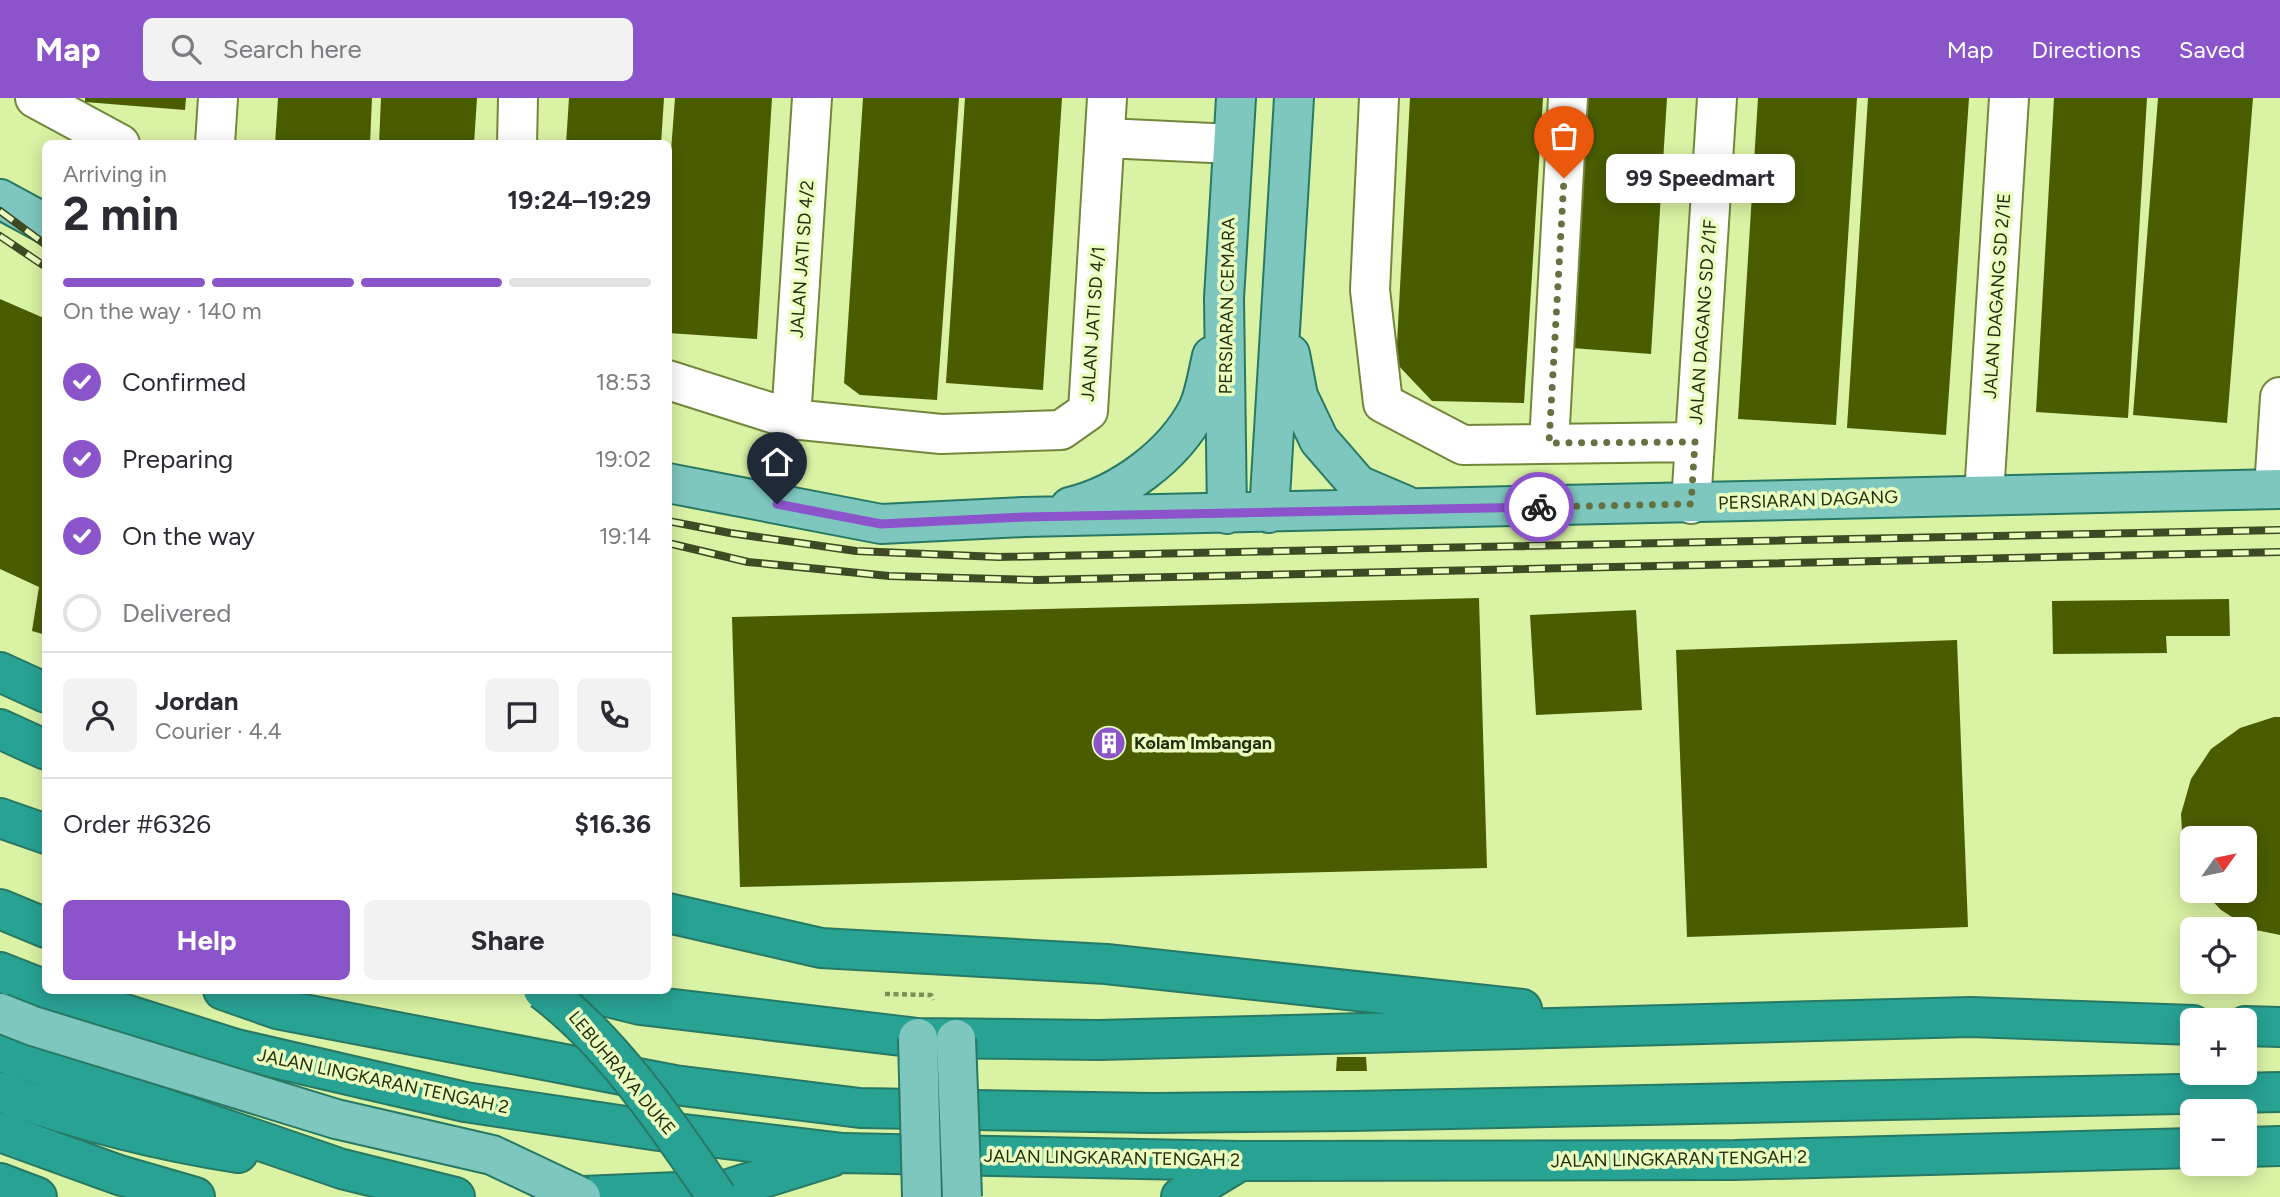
<!DOCTYPE html>
<meta charset="utf-8">
<style>
:root{--surface:#fff;--page:#f2f2f3;--text:#2b2b33;--muted:#7c7c81;--line:#e1e1e2;--accent:#8c54cb}
body{margin:0;font-family:Figtree,sans-serif;background:var(--page);color:var(--text);height:100vh;display:flex;flex-direction:column;font-size:26px;white-space:nowrap}
*{box-sizing:border-box;margin:0}
p{font-size:23px;color:var(--muted)}
.icon{flex:none;width:38px;height:38px;fill:none;stroke:currentColor;stroke-width:2;stroke-linecap:round;stroke-linejoin:round}
.map{position:relative;flex:1;overflow:hidden}
.panel{position:absolute;left:42px;top:42px;width:630px;height:854px;display:flex;flex-direction:column;background:var(--surface);border-radius:10px;box-shadow:0 4px 18px #0003}
.panel>*{flex:none}
.needle{width:46px;rotate:57deg}
.buttons{position:absolute;left:2180px;top:728px;display:grid;gap:14px}
.buttons a{display:grid;place-items:center;width:77px;height:77px;border-radius:10px;background:var(--surface);box-shadow:0 4px 18px #0003;font-size:35px}
.pin{position:absolute;display:grid;place-items:center;width:60px;height:60px;color:#fff;margin:-72px -30px;border-radius:50% 50% 50% 0;rotate:-45deg;box-shadow:0 0 7px #0007}
.pin .icon{rotate:45deg}
.courier{position:absolute;display:grid;place-items:center;width:70px;height:70px;margin:-35px;border:5px solid #8c54cb;border-radius:50%;background:#fff;color:#222;box-shadow:0 2px 9px #0007}
.bubble{position:absolute;height:49px;border-radius:10px;background:var(--surface);box-shadow:0 4px 18px #0003;font-size:23px;font-weight:700;line-height:49px;text-align:center}
.head em{font-style:normal;font-weight:700}
.head div{display:flex;flex-direction:column-reverse}
.head{display:flex;align-items:center;justify-content:space-between;height:119px;padding:0 21px}
h1{font-size:46px;font-weight:700;line-height:52px}
.bar{display:grid;grid-template-columns:repeat(4,1fr);gap:10px 7px;align-content:center;height:84px;padding:0 21px}
.bar i{height:9px;border-radius:5px;background:var(--line)}
.bar .active{background:var(--accent)}
.bar p{grid-column:span 4}
.line{display:flex;align-items:center;gap:18px;padding:0 21px;border-top:2px solid var(--line)}
.line div{flex:1}
.round{display:grid;place-items:center;flex:none;width:74px;height:74px;border-radius:10px;background:var(--page)}
ol{padding:0 21px;list-style:none}
li{display:flex;align-items:center;gap:21px;height:77px}
li p{margin-inline-start:auto}
li .icon{padding:7px;border-radius:50%;background:var(--accent);color:#fff;stroke-width:4}
li:last-child{color:var(--muted)}
li i{width:38px;height:38px;border:4px solid var(--line);border-radius:50%}
.button{display:flex;gap:14px;margin-top:auto;padding:14px 21px}
.button a{flex:1;height:80px;border-radius:10px;background:var(--accent);color:#fff;font-size:28px;font-weight:700;line-height:80px;text-align:center}
.button a+a{background:var(--page);color:var(--text)}
header{display:flex;align-items:center;gap:42px;box-sizing:border-box;height:98px;padding:0 35px;background:var(--accent);color:#fff}
header strong{font-size:33px}
nav{display:flex;gap:38px;margin-inline-start:auto;font-size:24px}
.search{width:490px;height:63px;background:var(--page);display:flex;align-items:center;gap:18px;box-sizing:border-box;padding:0 24px;border-radius:10px;color:var(--muted);font-size:26px}
.map>svg:first-child{display:block}
</style>
<header>
<strong>Map</strong>
<div class="search"><svg class="icon" aria-label="search" viewBox="0 0 24 24"><circle cx="10" cy="10" r="6"/><path d="M15 15l6 6"/></svg>Search here</div>
<nav><a>Map</a><a>Directions</a><a>Saved</a></nav>
</header>
<div class="map">
<svg width="2280" height="1099" viewBox="0 0 2280 1099">
<rect width="100%" height="100%" fill="#daf2a4"/>
<path fill="#495d00" d="M85,0H186L185,12L85,4Z
M278,0H372L370,46H275Z
M381,0H477L474,46H379Z
M569,0H664L661,46H566Z
M675,0H772L757,241L668,235V93Z
M863,0H959L937,302L860,297L844,285Z
M965,0H1062L1043,292L946,285Z
M1410,0H1543L1524,305L1432,303L1396,265Z
M1575,0H1667L1651,256L1559,249Z
M1758,0H1857L1836,327L1738,321Z
M1868,0H1969L1946,337L1847,330Z
M2054,0H2147L2128,320L2036,314Z
M2158,0H2253L2227,325L2133,317Z
M0,201L46,221V537L32,533L39,489L0,471Z
M1479,500L1487,770L740,789L732,519Z
M2229,501L2230,538H2166L2167,555L2053,556L2052,503Z
M1636,512L1642,612L1536,617L1530,517Z
M1957,542L1968,829L1687,839L1676,552Z
M2274,619H2280V837L2251,831L2221,812L2203,793H2245V740H2193V775L2183,752L2181,716L2191,681L2211,651L2240,630Z
M1337,959H1366L1367,973H1336Z"/>
<g fill="none" stroke-linecap="round" stroke-linejoin="round">
<defs>
<path id="minor" d="M35,0L120,46
M1379,0L1370,192L1383,305L1463,347L1695,344
M1105,40L1233,46
M215,46L218,0
M517,46L518,0
M668,282L791,321L941,336L1061,332L1088,313L1107,0
M791,321L812,0
M1549,345L1568,0
M2274,391L2280,299
M1984,397L2009,0
M1691,406L1717,0"/>
<path id="major" d="M0,101L46,126
M1290,256L1298,298L1319,342L1358,387L1405,407
M668,385L881,426L1024,419L2280,391
M1070,409C1120,397 1174,358 1198,311C1205,296 1208,275 1212,258
M1269,415L1294,0
M1227,416L1224,200L1236,0"/>
<path id="highway" d="M0,574L46,595
M0,631L46,652
M0,720L46,736
M0,811L46,830
M668,815L821,850L1106,866L1522,911
M0,874L46,892
M49,892L236,951L465,1004L659,1033L843,1055L1240,1063L1735,1062L2193,1050
M223,892L277,911L674,987L860,1010L1152,1015L1352,1013L2280,994
M580,892L640,907L918,940L1099,942L1971,919L2193,927
M2245,928L2280,929
M0,954L342,1071L455,1099
M0,994C80,1023 154,1042 238,1055
M0,1034L119,1077L195,1099
M2245,1049L2280,1048
M0,1085L37,1099
M559,1099L725,1092L831,1059
M1181,1099L1240,1063"/>
</defs>
<use href="#minor" stroke="#73873c" stroke-width="42"/>
<use href="#major" stroke="#277964" stroke-width="42"/>
<use href="#highway" stroke="#277964" stroke-width="42"/>
<path stroke="#7f8f58" stroke-width="4.5" stroke-dasharray="5 3.5" stroke-linecap="butt" d="M885,896L931,897L933,902"/>
<use href="#minor" stroke="#fff" stroke-width="38"/>
<use href="#major" stroke="#7ec7be" stroke-width="38"/>
<use href="#highway" stroke="#28a293" stroke-width="38"/>
<defs>
<path id="rail" d="M0,113L46,147
M0,138L46,169
M668,423L730,435L856,453L999,459L2280,432
M668,445L748,464L889,478L1037,482L2280,454"/>
</defs>
<use href="#rail" stroke="#3e4a23" stroke-width="8"/>
<use href="#rail" stroke="#eafebf" stroke-width="5" stroke-dasharray="16" stroke-linecap="butt"/>
<defs>
<path id="major-bridge" d="M0,915L33,928L336,1021L492,1057L581,1099
M918,940L922,1099
M956,941L962,1099"/>
<path id="highway-bridge" d="M543,892C614,946 667,1026 717,1099"/>
</defs>
<use href="#major-bridge" stroke="#277964" stroke-width="42" stroke-linecap="butt"/>
<use href="#highway-bridge" stroke="#277964" stroke-width="42" stroke-linecap="butt"/>
<use href="#major-bridge" stroke="#7ec7be" stroke-width="38"/>
<use href="#highway-bridge" stroke="#28a293" stroke-width="38"/>
</g>
<g fill="none" stroke-linecap="round" stroke-linejoin="round">
<path stroke="#647242" stroke-width="7" stroke-dasharray="0 12.6" d="M1539,409L1691,406L1695,344L1549,345L1564,80"/>
<path stroke="#8c54cb" stroke-width="9" d="M777,406L881,426L1024,419L1539,409"/>
</g>
<defs>
<symbol id="building-disc" viewBox="-11 -11 22 22"><circle r="9.5" fill="#8c54cb" stroke="#eafebf"/><path d="M-4-6H4V6H1V3H-1V6H-4ZM-2.5-4.3h1.7v1.8h-1.7ZM.8-4.3h1.7v1.8H.8ZM-2.5-1h1.7V.8h-1.7ZM.8-1h1.7V.8H.8Z" fill="#fff"/></symbol>
</defs>
<g fill-rule="evenodd">
<use href="#building-disc" x="1090" y="626" width="38" height="38"/>
</g>
<g text-anchor="middle" dominant-baseline="central" stroke-width="7" stroke-linejoin="round" paint-order="stroke">
<g font-size="18" fill="#242d0d" stroke="#eafebf">
<text transform="translate(802 161) rotate(-86)">JALAN JATI SD 4/2</text>
<text transform="translate(1997 198) rotate(-86)">JALAN DAGANG SD 2/1E</text>
<text transform="translate(1227 208) rotate(-89)">PERSIARAN CEMARA</text>
<text transform="translate(1703 224) rotate(-86)">JALAN DAGANG SD 2/1F</text>
<text transform="translate(1093 226) rotate(-86)">JALAN JATI SD 4/1</text>
<text transform="translate(1808 402) rotate(-2)">PERSIARAN DAGANG</text>
<text transform="translate(622 975) rotate(50)">LEBUHRAYA DUKE</text>
<text transform="translate(383 983) rotate(12)">JALAN LINGKARAN TENGAH 2</text>
<text transform="translate(1112 1060) rotate(1)">JALAN LINGKARAN TENGAH 2</text>
<text transform="translate(1679 1061) rotate(-1)">JALAN LINGKARAN TENGAH 2</text>
</g>
<g font-size="18" font-weight="bold" fill="#242d0d" stroke="#eafebf" text-anchor="start">
<text x="1134" y="645">Kolam Imbangan</text>
</g>
</g>
</svg>
<div class="buttons">
<a><svg class="needle" viewBox="-14 -14 28 28"><path d="M0-13l5 13h-10z" fill="#e53935"/><path d="M0 13l5-13h-10z" fill="#7c7c81"/></svg></a>
<a><svg class="icon" aria-label="locate" viewBox="0 0 24 24"><circle cx="12" cy="12" r="6"/><path d="M12 2v4M12 18v4M2 12h4M18 12h4"/></svg></a>
<a>+</a>
<a>−</a>
</div>
<div class="pin" style="left:1564px;top:80px;background:#ea580c"><svg class="icon" aria-label="bag" viewBox="0 0 24 24"><path d="M5 8h14l-1 12H6zM9 8a3 3 0 0 1 6 0"/></svg></div>
<div class="pin" style="left:777px;top:406px;background:#1f2937"><svg class="icon" aria-label="home" viewBox="0 0 24 24"><path d="M3 11l9-7 9 7M6 9v11h12V9"/></svg></div>
<div class="courier" style="left:1539px;top:409px"><svg class="icon" aria-label="bike" viewBox="0 0 24 24"><circle cx="6" cy="16" r="4"/><circle cx="18" cy="16" r="4"/><path d="M6 16l4-8h5l3 8M10 8l3 8H6M13 5h3"/></svg></div>
<div class="bubble" style="left:1606px;top:56px;width:189px">99 Speedmart</div>
<section class="panel">
<div class="head"><div><h1>2 min</h1><p>Arriving in</p></div><em>19:24–19:29</em></div>
<div class="bar"><i class="active"></i><i class="active"></i><i class="active"></i><i></i><p>On the way · 140 m</p></div>
<ol>
<li><svg class="icon" aria-label="check" viewBox="0 0 24 24"><path d="M5 12l5 5 9-10"/></svg>Confirmed<p>18:53</p></li>
<li><svg class="icon" aria-label="check" viewBox="0 0 24 24"><path d="M5 12l5 5 9-10"/></svg>Preparing<p>19:02</p></li>
<li><svg class="icon" aria-label="check" viewBox="0 0 24 24"><path d="M5 12l5 5 9-10"/></svg>On the way<p>19:14</p></li>
<li><i></i>Delivered</li>
</ol>
<div class="line" style="height:126px"><a class="round"><svg class="icon" aria-label="person" viewBox="0 0 24 24"><circle cx="12" cy="8" r="4"/><path d="M4 21q1-7 8-7t8 7"/></svg></a><div><b>Jordan</b><p>Courier · 4.4</p></div><a class="round"><svg class="icon" aria-label="chat" viewBox="0 0 24 24"><path d="M4 5h16v11H9l-5 4z"/></svg></a><a class="round"><svg class="icon" aria-label="phone" viewBox="0 0 24 24"><path d="M5 4h4l2 5-3 2q2 4 5 5l2-3 5 2v4C11 20 4 13 5 4z"/></svg></a></div>
<div class="line" style="height:91px"><div>Order #6326</div><b>$16.36</b></div>
<div class="button"><a>Help</a><a>Share</a></div>
</section>
</div>
